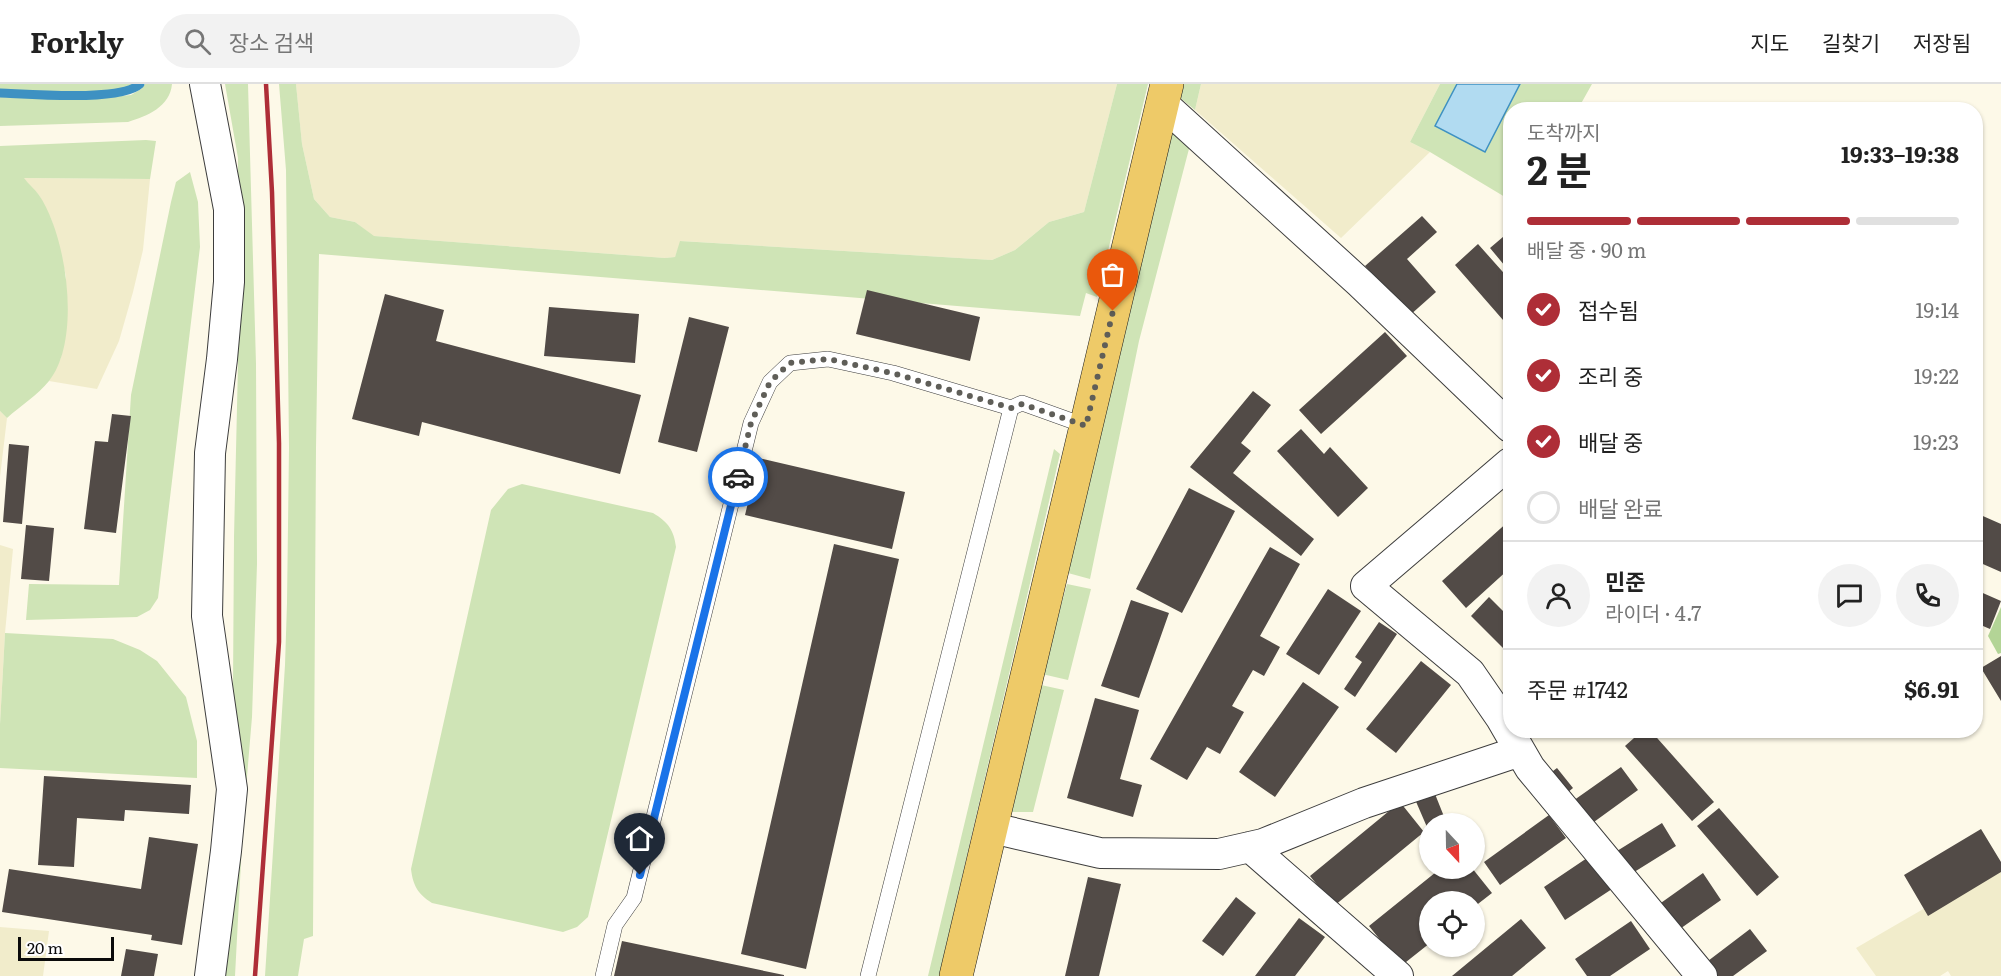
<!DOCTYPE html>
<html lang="ko">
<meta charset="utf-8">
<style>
:root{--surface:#fff;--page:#f2f2f2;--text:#222;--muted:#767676;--line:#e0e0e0;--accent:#ae2e37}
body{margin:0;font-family:Literata,"Noto Sans KR",serif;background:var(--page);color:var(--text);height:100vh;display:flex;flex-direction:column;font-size:22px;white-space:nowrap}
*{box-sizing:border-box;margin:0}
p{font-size:20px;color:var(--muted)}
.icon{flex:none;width:33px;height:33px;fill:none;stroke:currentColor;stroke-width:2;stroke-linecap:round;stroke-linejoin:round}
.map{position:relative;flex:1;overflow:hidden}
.sheet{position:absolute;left:1503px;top:18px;width:480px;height:636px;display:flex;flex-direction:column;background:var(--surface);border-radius:24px;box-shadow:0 2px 4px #0004}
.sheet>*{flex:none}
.needle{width:39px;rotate:158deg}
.fabs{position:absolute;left:1419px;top:729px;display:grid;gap:12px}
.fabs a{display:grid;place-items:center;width:66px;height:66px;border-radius:50%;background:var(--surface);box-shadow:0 2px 4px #0004;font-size:30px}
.scale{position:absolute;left:18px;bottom:15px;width:96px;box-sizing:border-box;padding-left:6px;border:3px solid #0a0a0a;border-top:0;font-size:16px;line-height:21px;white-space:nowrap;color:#0a0a0a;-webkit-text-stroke:4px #fff;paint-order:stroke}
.pin{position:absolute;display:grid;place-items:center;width:51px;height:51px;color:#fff;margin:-62px -26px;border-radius:50% 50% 50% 0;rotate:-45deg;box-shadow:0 0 6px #0007}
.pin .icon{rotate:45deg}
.courier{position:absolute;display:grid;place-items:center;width:60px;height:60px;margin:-30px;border:4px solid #1a73e8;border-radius:50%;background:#fff;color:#222;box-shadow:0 2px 8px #0007}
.summary em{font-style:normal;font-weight:700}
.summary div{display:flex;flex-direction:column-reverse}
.summary{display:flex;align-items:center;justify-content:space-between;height:102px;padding:0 24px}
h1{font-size:39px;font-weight:700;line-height:45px}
.bar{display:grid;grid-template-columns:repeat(4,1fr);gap:9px 6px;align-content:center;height:72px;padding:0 24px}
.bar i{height:8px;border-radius:4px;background:var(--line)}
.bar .selected{background:var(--accent)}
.bar p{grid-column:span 4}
.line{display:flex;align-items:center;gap:15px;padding:0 24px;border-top:2px solid var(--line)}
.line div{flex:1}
.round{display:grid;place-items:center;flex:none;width:63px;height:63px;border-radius:32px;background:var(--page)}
ol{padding:0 24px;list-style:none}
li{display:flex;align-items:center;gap:18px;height:66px}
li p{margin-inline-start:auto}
li .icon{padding:6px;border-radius:50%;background:var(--accent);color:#fff;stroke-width:4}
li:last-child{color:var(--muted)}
li i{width:33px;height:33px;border:3px solid var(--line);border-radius:50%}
header{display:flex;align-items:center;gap:36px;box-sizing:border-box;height:84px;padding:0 30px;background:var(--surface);border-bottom:2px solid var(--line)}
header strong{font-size:28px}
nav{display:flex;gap:33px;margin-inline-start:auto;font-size:21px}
.search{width:420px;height:54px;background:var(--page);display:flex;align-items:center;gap:15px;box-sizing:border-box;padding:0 21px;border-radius:33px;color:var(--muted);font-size:22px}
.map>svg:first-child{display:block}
</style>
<header>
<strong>Forkly</strong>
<div class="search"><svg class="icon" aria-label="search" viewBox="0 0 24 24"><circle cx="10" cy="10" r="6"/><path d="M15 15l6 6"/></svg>장소 검색</div>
<nav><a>지도</a><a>길찾기</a><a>저장됨</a></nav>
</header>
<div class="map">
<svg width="2001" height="892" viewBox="0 0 2001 892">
<rect width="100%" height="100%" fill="#fdf9e8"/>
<path fill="#f1eccb" d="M296,0H1117L1084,128L1049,138L1015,166L992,176L681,157L675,173L665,174L373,152L355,138L330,133L314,115L302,60Z
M1201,0H1440L1410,58L1430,68L1341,154L1195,26Z
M23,94L150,95L143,166L133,208L119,257L97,305L49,297L61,274L66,192L52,137L39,111Z
M0,327L7,334L0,393Z
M0,461L13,465L5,549L0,640Z
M2001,780V892H1951L1948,887L1940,892H1876L1856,864Z
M0,843L49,847L43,892H0Z"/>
<path fill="#cfe4b6" d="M0,0H136C111,14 31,7 0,7Z
M145,0H172C170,23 147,32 128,38L0,42V13L93,15L131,11L141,5Z
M225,0H248L256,280L257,480L252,633L243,740L235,892H223L239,678L233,602L234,453L238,280V74Z
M279,0H296L302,60L314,115L330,133L355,138L374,152L665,174L675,173L680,157L992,176L1015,166L1049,138L1084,128L1117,0H1148L1097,213L1086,209L1080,232L319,170L316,364L313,852L304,855L298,892H265L285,581L287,519L289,364L286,86Z
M1182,0H1201L1195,26L1179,13Z
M1440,0H1457L1435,42L1485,68L1520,0H1592L1578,25L1510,26V116L1430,68L1410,58Z
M1171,43L1190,61L1139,257L1090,495L1068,489Z
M146,56L156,57L150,95L24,94C28,100 35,105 39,111C67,152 82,256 49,297C38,311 20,322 7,334L0,327V62Z
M190,88L198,118L200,163L158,514L150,526L137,533L26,536L29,500L119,501L131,311L171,118L176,98Z
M1054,365L1060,370L939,892H928Z
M522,400L653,429C668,438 674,446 676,463L588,833L577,843L563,848L432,819C418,810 413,802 411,785L491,426L508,405Z
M1067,500L1091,505L1068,596L1042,590Z
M5,549L113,555L140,566L157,577L186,613L197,657V694L0,684V640Z
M1041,601L1064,606L1033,728H1012Z"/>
<path fill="#b3d496" d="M2001,523V569L1998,570L1988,552Z"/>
<path fill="#b1dbf1" stroke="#3e91c2" stroke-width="1.5" d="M1457,0H1520L1485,68L1435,42Z"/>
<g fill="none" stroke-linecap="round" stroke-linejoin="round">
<path stroke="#3e91c2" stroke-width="9" d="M0,9C29,10 121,18 140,0"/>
</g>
<path fill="#524b47" d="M1422,132L1437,148L1407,175L1436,208L1409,232L1365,182Z
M1510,147V188L1490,164Z
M1478,160L1510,196V244L1455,181Z
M867,206L980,233L970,277L856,250Z
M385,210L444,226L436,257L641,311L620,390L422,338L419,352L352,335Z
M549,223L639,230L635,279L544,272Z
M689,233L729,243L697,368L658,358Z
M1385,248L1407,272L1321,350L1299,326Z
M1253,307L1271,321L1241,359L1251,367L1233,389L1314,455L1301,472L1190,383Z
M112,330L131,332L116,449L84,445L95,357L108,358Z
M1301,345L1324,370L1330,363L1368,404L1338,433L1277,367Z
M9,360L29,362L22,440L3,438Z
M759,374L905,408L892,465L745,431Z
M1189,404L1235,427L1182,529L1136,505Z
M1976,429L2001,440V488L1976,477Z
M1510,436V484L1466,524L1442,497Z
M26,441L54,444L49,497L21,495Z
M834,460L899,475L806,885L741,870Z
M1270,463L1300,480L1260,552L1280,563L1264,592L1253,586L1232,622L1244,628L1220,670L1207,663L1187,696L1150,675Z
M1328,505L1361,527L1319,591L1286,570Z
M1976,506L2001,517L1990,545L1976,539Z
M1489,513L1510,534V571L1471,532Z
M1131,516L1169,529L1139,614L1101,602Z
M1379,538L1397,550L1355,613L1344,605L1362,578L1355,573Z
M2001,572V617L1981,584Z
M1421,577L1451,601L1396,669L1366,645Z
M1303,598L1339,623L1275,713L1239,688Z
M1095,614L1139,626L1120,695L1142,701L1133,733L1067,714Z
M1643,646H1650L1714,718L1692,737L1625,662Z
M1621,683L1638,706L1587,743L1570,719Z
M1557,684L1573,704L1561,714L1545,693Z
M44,692L191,701L189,730L125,726L124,737L77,734L74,783L38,781Z
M1433,705L1447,740H1430V750L1414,713Z
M1400,718L1424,748L1334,822L1310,792Z
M1719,724L1779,793L1757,812L1697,742Z
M1549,731L1566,754L1500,801L1484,778Z
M1662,739L1676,762L1631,790L1617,767Z
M1981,745L2001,778V788L1928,832L1904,791Z
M149,753L198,760L182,861L151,856L152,851L2,828L9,785L141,805Z
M1590,772L1612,805L1565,836L1544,803Z
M1441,784H1472L1492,809L1474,823V818H1430V859L1401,882L1369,842Z
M1703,789L1721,816L1677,847L1658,821Z
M1088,793L1121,800L1099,892H1065Z
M1236,813L1256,829L1223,872L1202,857Z
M1299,834L1325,853L1295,892H1255Z
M1521,835L1546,864L1512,892H1452Z
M1631,837L1650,865L1610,892H1587L1575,875Z
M1750,845L1767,867L1733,892H1713L1704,880Z
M622,857L784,891V892H614Z
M126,865L158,870L154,892H121Z"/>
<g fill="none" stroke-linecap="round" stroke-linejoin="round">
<defs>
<path id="lane" d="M603,892L615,841L634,814L751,339L770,298L790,279L828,275L893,289L1011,324L1022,319L1086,342
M868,892L1011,324"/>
<path id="street" d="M205,0L229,125V198L222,275L210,369L207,532L232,705L226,767L210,892
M1162,19L1360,199L1510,343
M1510,379L1366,502L1470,589L1501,634L1530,684L1702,892
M992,744L1100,769L1219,770L1263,760L1364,719L1520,667
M1250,763L1398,892"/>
<path id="primary" d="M956,892L1167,0"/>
</defs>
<use href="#lane" stroke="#3d3d3d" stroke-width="16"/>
<use href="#street" stroke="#3d3d3d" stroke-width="32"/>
<use href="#primary" stroke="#1b1b1b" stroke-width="34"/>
<use href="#lane" stroke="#fff" stroke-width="15"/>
<use href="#street" stroke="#fff" stroke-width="30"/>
<use href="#primary" stroke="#eeca68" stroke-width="33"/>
<path stroke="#ae2e37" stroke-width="4.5" d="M255,892L279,558V359L272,108L266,0"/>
</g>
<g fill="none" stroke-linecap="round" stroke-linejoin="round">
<path stroke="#5f5e58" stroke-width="6" stroke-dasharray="0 10.8" d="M738,393L751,339L770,298L790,279L828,275L892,289L1011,324L1022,320L1086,342L1113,227"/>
<path stroke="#1a73e8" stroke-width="8" d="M640,791L738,393"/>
</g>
</svg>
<div class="fabs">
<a><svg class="needle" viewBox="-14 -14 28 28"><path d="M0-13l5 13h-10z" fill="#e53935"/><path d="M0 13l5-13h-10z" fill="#767676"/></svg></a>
<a><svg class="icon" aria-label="locate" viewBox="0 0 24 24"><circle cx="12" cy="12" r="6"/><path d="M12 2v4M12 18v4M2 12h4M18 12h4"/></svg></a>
</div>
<div class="scale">20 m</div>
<div class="pin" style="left:1113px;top:227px;background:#ea580c"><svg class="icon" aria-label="bag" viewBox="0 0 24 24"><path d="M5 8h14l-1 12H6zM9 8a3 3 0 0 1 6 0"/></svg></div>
<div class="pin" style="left:640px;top:791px;background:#1f2937"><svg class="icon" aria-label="home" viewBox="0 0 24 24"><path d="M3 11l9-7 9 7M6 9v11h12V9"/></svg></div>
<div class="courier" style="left:738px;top:393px"><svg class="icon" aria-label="car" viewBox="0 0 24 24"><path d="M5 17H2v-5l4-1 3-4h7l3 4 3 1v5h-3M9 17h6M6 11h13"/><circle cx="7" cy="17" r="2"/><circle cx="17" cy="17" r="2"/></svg></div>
<section class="sheet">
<div class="summary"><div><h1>2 분</h1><p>도착까지</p></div><em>19:33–19:38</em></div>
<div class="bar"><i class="selected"></i><i class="selected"></i><i class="selected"></i><i></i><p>배달 중 · 90 m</p></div>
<ol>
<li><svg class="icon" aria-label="check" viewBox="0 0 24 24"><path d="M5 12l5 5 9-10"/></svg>접수됨<p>19:14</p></li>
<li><svg class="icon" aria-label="check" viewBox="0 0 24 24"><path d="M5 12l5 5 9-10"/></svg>조리 중<p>19:22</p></li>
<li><svg class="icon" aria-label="check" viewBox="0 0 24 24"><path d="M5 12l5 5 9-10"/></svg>배달 중<p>19:23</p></li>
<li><i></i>배달 완료</li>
</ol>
<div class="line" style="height:108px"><a class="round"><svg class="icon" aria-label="person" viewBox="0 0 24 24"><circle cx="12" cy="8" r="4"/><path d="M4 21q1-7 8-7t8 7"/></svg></a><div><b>민준</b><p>라이더 · 4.7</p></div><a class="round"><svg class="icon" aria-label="chat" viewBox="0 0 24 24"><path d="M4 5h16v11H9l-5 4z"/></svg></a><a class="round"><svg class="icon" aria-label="phone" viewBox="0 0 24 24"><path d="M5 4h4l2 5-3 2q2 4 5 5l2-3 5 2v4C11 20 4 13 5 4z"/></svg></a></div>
<div class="line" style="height:78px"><div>주문 #1742</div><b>$6.91</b></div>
</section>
</div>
